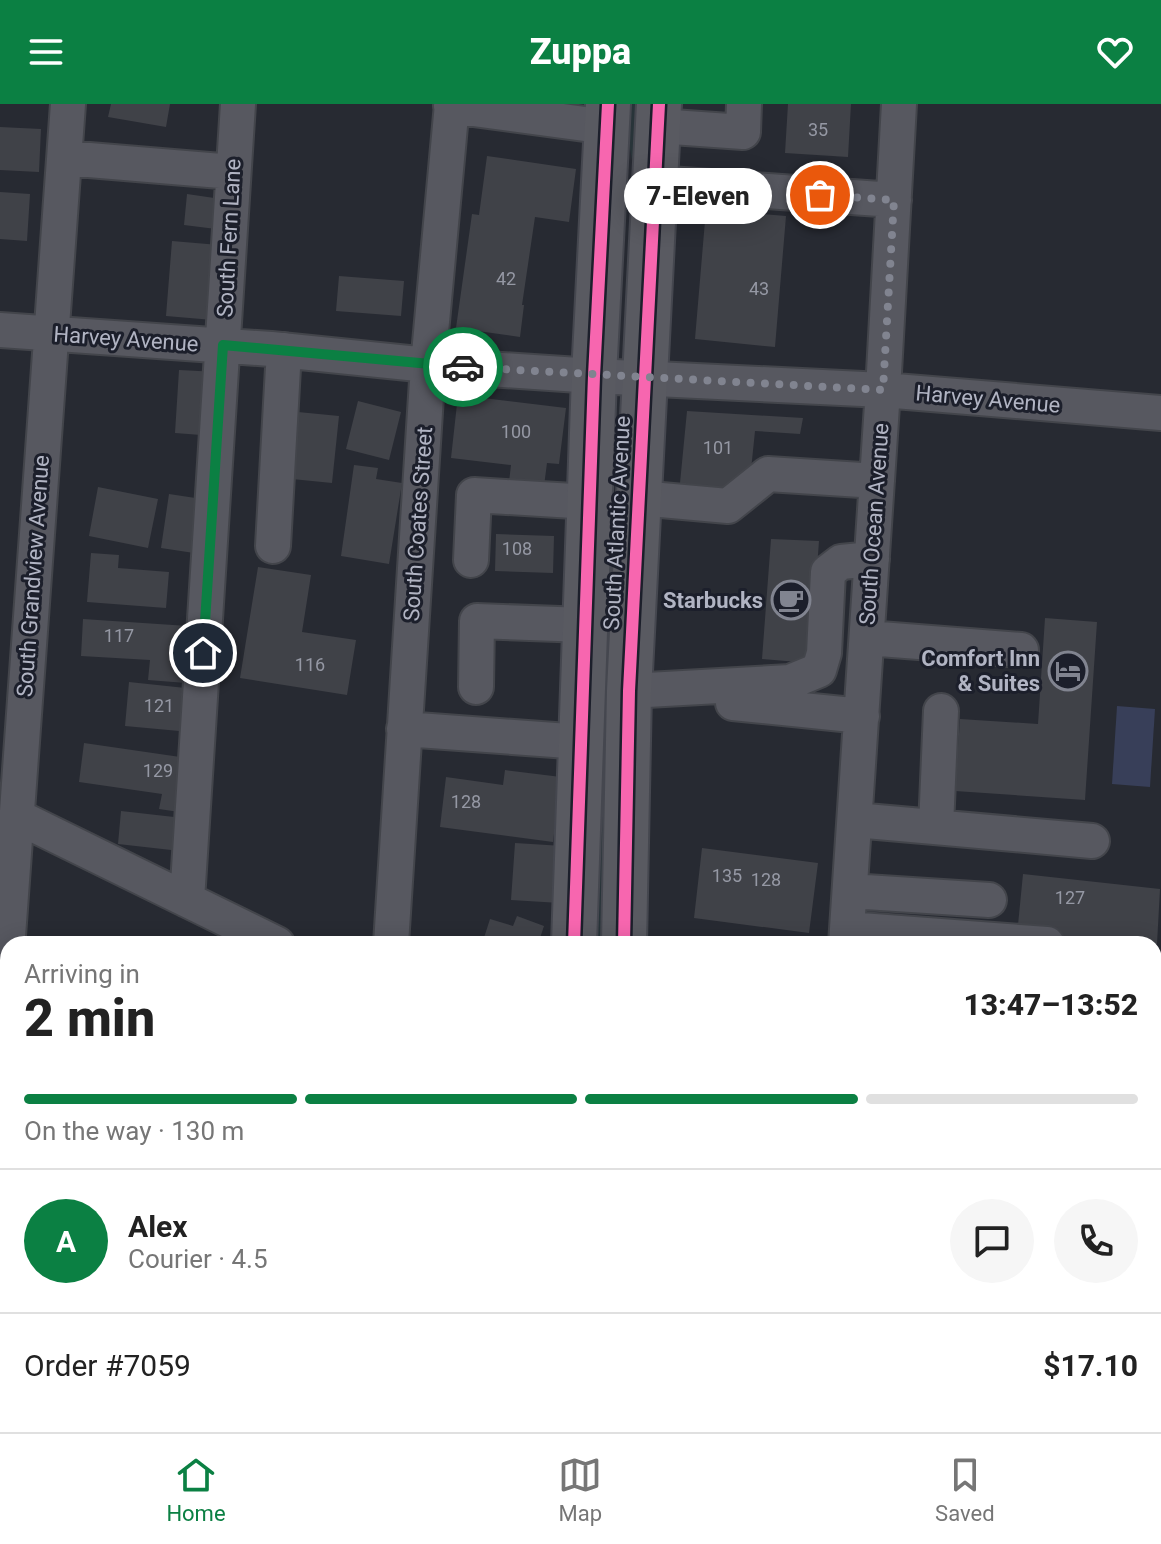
<!DOCTYPE html>
<meta charset="utf-8">
<style>
:root{--surface:#fff;--page:#f6f6f6;--text:#222;--muted:#767676;--line:#e0e0e0;--accent:#0b8043}
body{margin:0;font-family:Roboto,sans-serif;background:var(--page);color:var(--text);height:100vh;display:flex;flex-direction:column;font-size:30px;white-space:nowrap}
*{box-sizing:border-box;margin:0}
p{font-size:26px;color:var(--muted)}
.icon{flex:none;width:44px;height:44px;fill:none;stroke:currentColor;stroke-width:2;stroke-linecap:round;stroke-linejoin:round}
.map{position:relative;flex:1;overflow:hidden}
.panel{position:absolute;left:0px;top:832px;width:1162px;height:496px;display:flex;flex-direction:column;background:var(--surface);border-radius:24px 24px 0 0;box-shadow:0 4px 20px #0003}
.panel>*{flex:none}
.pin{position:absolute;display:grid;place-items:center;width:68px;height:68px;color:#fff;margin:-34px;border:4px solid #fff;border-radius:50%;box-shadow:0 2px 8px #0007}
.courier{position:absolute;display:grid;place-items:center;width:80px;height:80px;margin:-40px;border:6px solid #0b8043;border-radius:50%;background:#fff;color:#222;box-shadow:0 2px 10px #0007}
.bubble{position:absolute;height:56px;border-radius:28px;background:var(--surface);box-shadow:0 4px 20px #0003;font-size:26px;font-weight:800;line-height:56px;text-align:center}
.summary em{font-style:normal;font-weight:800}
.summary div{display:flex;flex-direction:column-reverse}
.summary{display:flex;align-items:center;justify-content:space-between;height:136px;padding:0 24px}
h1{font-size:52px;font-weight:800;line-height:60px}
.bar{display:grid;grid-template-columns:repeat(4,1fr);gap:12px 8px;align-content:center;height:96px;padding:0 24px}
.bar i{height:10px;border-radius:6px;background:var(--line)}
.bar .selected{background:var(--accent)}
.bar p{grid-column:span 4}
.line{display:flex;align-items:center;gap:20px;padding:0 24px;border-top:2px solid var(--line)}
.line div{flex:1}
.round{display:grid;place-items:center;flex:none;width:84px;height:84px;border-radius:42px;background:var(--page)}
header{display:flex;justify-content:space-between;align-items:center;height:104px;padding:0 24px;background:var(--accent);color:#fff;font-size:36px;font-weight:800}
.menu{display:flex;justify-content:space-around;align-items:center;height:112px;border-top:2px solid var(--line);background:var(--surface);font-size:22px;color:var(--muted)}
.menu a{display:grid;justify-items:center;gap:4px}
.menu .selected{color:var(--accent)}
.map>svg:first-child{display:block}
</style>
<header><svg class="icon" aria-label="menu" viewBox="0 0 24 24"><path d="M4 6h16M4 12h16M4 18h16"/></svg>Zuppa<svg class="icon" aria-label="heart" viewBox="0 0 24 24"><path d="M12 20l-8-8c-3-5 5-10 8-4 3-6 11-1 8 4z"/></svg></header>
<div class="map">
<svg width="1161" height="1328" viewBox="0 0 1161 1328">
<rect width="100%" height="100%" fill="#272a32"/>
<path fill="#283439" d="M622,0H641L637,62H633Z
M602,593L615,653L608,840H587Z"/>
<path fill="#383f59" d="M1117,602L1155,605L1150,683L1112,680Z"/>
<path fill="#404248" d="M111,0H170L166,23L108,13Z
M788,0H851L848,53L785,49Z
M0,23L41,25L39,68L0,66Z
M487,52L576,65L569,118L535,113L522,201H524L520,233L456,224L472,110L479,111Z
M0,88L30,90L27,137L0,135Z
M187,90L228,96L224,126L184,121Z
M706,105L786,112L775,243L695,235Z
M172,137L219,141L213,216L166,212Z
M339,172L404,177L401,212L336,207Z
M179,266L218,268L214,332L175,329Z
M458,291L566,304L559,360L547,359L544,382L509,378L511,361L451,354Z
M358,297L401,308L389,356L346,345Z
M687,307L803,314L800,330L755,327L751,366L730,385L680,379Z
M298,308L339,312L332,379L292,375Z
M354,361L378,364L376,375L402,379L389,460L341,452Z
M98,383L158,395L148,444L89,432Z
M169,390L202,395L194,449L161,444Z
M496,430L554,432L553,469L495,467Z
M771,435L819,437L810,559L762,555Z
M91,449L119,451L118,464L169,468L166,504L87,498Z
M258,463L311,471L302,528L356,536L347,591L240,574Z
M1045,514L1097,518L1085,696L955,687L960,615L1038,620Z
M83,515L203,523L199,580L148,576L150,556L81,552Z
M129,578L195,585L190,628L125,622Z
M84,639L194,655L186,709L159,705L162,690L79,678Z
M505,666L561,673L553,738L440,723L446,673L503,681Z
M121,707L183,714L180,747L118,740Z
M515,739L563,742L560,799L511,796Z
M702,744L818,759L809,829L694,814Z
M1023,770L1160,785L1157,840H1118L1017,831Z
M517,812L544,822L538,840H482L490,815L513,822Z
M643,1320H763V1328H643Z"/>
<g fill="none" stroke-linecap="round" stroke-linejoin="round">
<defs>
<path id="minor" d="M451,2L607,23
M658,22L743,28L744,0
M65,54L233,68
M655,79L894,96
M0,226L271,245L428,261L594,272L883,286L1161,309
M639,394L728,402L768,370L877,377
M273,442L284,246
M471,456L474,391L590,398
M867,534L1021,546
M476,583L477,517L586,521
M629,587L790,578L819,566L824,549L828,468L841,458L872,455
M733,599L862,612
M404,625L582,638
M16,712L277,840
M855,716L1092,737
M936,723L941,607
M850,787L989,796
M187,796L238,0
M847,825L1047,840
M391,840L428,261L452,0
M846,840L883,286L899,0
M0,943L68,0
M0,1124L8,1128
M397,1320L413,1328
M329,1328L335,1320
M811,1328L812,1320"/>
<path id="major" d="M574,840L594,272L608,0
M624,840L629,587L659,0
M558,1328V1320
M608,1328V1320"/>
</defs>
<use href="#minor" stroke="#43454b" stroke-width="38"/>
<use href="#major" stroke="#45474f" stroke-width="48"/>
<use href="#minor" stroke="#575860" stroke-width="34"/>
<use href="#major" stroke="#595a61" stroke-width="44"/>
<defs>
<path id="cycleway" d="M574,840L594,272L608,0
M624,840L629,587L659,0"/>
</defs>
<use href="#cycleway" stroke="#1c1f2b" stroke-width="17"/>
<use href="#cycleway" stroke="#f766af" stroke-width="12"/>
</g>
<g fill="none" stroke-linecap="round" stroke-linejoin="round">
<path stroke="#818490" stroke-width="8" stroke-dasharray="0 14.4" d="M463,263L883,286L894,96L820,91"/>
<path stroke="#0b8043" stroke-width="10" d="M203,549L223,241L463,263"/>
</g>
<defs>
<symbol id="cafe-ring" viewBox="-11 -11 22 22"><circle r="9.5" fill="#1c1f2b" stroke="#818490" stroke-width="1.5"/><path d="M-5.5-4.5H6V0H3Q3 3.5 0 3.5H-2.5Q-5.5 3.5-5.5 0ZM3-3.2v2h1.7v-2ZM-6 4.5H4V6H-6Z" fill="#818490"/></symbol>
<symbol id="hotel-ring" viewBox="-11 -11 22 22"><circle r="9.5" fill="#1c1f2b" stroke="#818490" stroke-width="1.5"/><path d="M-6-4.5h1.5V1H6V5H4.5V3h-9V5H-6ZM-4 0a1.8 1.8 0 1 1 3.6 0ZM.5 0V-2.5h3Q6-2.5 6 0Z" fill="#818490"/></symbol>
</defs>
<g fill-rule="evenodd">
<use href="#cafe-ring" x="769" y="474" width="44" height="44"/>
<use href="#hotel-ring" x="1046" y="545" width="44" height="44"/>
</g>
<g text-anchor="middle" dominant-baseline="central" stroke-width="6" stroke-linejoin="round" paint-order="stroke">
<g font-size="18" fill="#9598a4">
<text x="818" y="25">35</text>
<text x="506" y="174">42</text>
<text x="759" y="184">43</text>
<text x="516" y="327">100</text>
<text x="718" y="343">101</text>
<text x="517" y="444">108</text>
<text x="119" y="531">117</text>
<text x="310" y="560">116</text>
<text x="159" y="601">121</text>
<text x="158" y="666">129</text>
<text x="466" y="697">128</text>
<text x="727" y="771">135</text>
<text x="766" y="775">128</text>
<text x="1070" y="793">127</text>
</g>
<g font-size="22" fill="#b1b4c3" stroke="#1c1f2b">
<text transform="translate(229 134) rotate(-87)">South Fern Lane</text>
<text transform="translate(126 235) rotate(4)">Harvey Avenue</text>
<text transform="translate(988 295) rotate(5)">Harvey Avenue</text>
<text transform="translate(617 419) rotate(-87)">South Atlantic Avenue</text>
<text transform="translate(418 420) rotate(-86)">South Coates Street</text>
<text transform="translate(874 420) rotate(-86)">South Ocean Avenue</text>
<text transform="translate(33 472) rotate(-86)">South Grandview Avenue</text>
</g>
<g font-size="22" font-weight="bold" fill="#b1b4c3" stroke="#1c1f2b" text-anchor="end">
<text x="763" y="496">Starbucks</text>
<text x="1040" y="554">Comfort Inn<tspan x="1040" dy="25">&amp; Suites</tspan></text>
</g>
</g>
</svg>
<div class="pin" style="left:820px;top:91px;background:#ea580c"><svg class="icon" aria-label="bag" viewBox="0 0 24 24"><path d="M5 8h14l-1 12H6zM9 8a3 3 0 0 1 6 0"/></svg></div>
<div class="pin" style="left:203px;top:549px;background:#1f2937"><svg class="icon" aria-label="home" viewBox="0 0 24 24"><path d="M3 11l9-7 9 7M6 9v11h12V9"/></svg></div>
<div class="courier" style="left:463px;top:263px"><svg class="icon" aria-label="car" viewBox="0 0 24 24"><path d="M5 17H2v-5l4-1 3-4h7l3 4 3 1v5h-3M9 17h6M6 11h13"/><circle cx="7" cy="17" r="2"/><circle cx="17" cy="17" r="2"/></svg></div>
<div class="bubble" style="left:624px;top:64px;width:148px">7-Eleven</div>
<section class="panel">
<div class="summary"><div><h1>2 min</h1><p>Arriving in</p></div><em>13:47–13:52</em></div>
<div class="bar"><i class="selected"></i><i class="selected"></i><i class="selected"></i><i></i><p>On the way · 130 m</p></div>
<div class="line" style="height:144px"><b class="round" style="background:var(--accent);color:#fff">A</b><div><b>Alex</b><p>Courier · 4.5</p></div><a class="round"><svg class="icon" aria-label="chat" viewBox="0 0 24 24"><path d="M4 5h16v11H9l-5 4z"/></svg></a><a class="round"><svg class="icon" aria-label="phone" viewBox="0 0 24 24"><path d="M5 4h4l2 5-3 2q2 4 5 5l2-3 5 2v4C11 20 4 13 5 4z"/></svg></a></div>
<div class="line" style="height:104px"><div>Order #7059</div><b>$17.10</b></div>
</section>
</div>
<nav class="menu">
<a class="selected"><svg class="icon" aria-label="home" viewBox="0 0 24 24"><path d="M3 11l9-7 9 7M6 9v11h12V9"/></svg>Home</a>
<a><svg class="icon" aria-label="map" viewBox="0 0 24 24"><path d="M3 6l6-2 6 2 6-2v14l-6 2-6-2-6 2zM9 4v14M15 6v14"/></svg>Map</a>
<a><svg class="icon" aria-label="saved" viewBox="0 0 24 24"><path d="M7 4h10v16l-5-4-5 4z"/></svg>Saved</a>
</nav>
